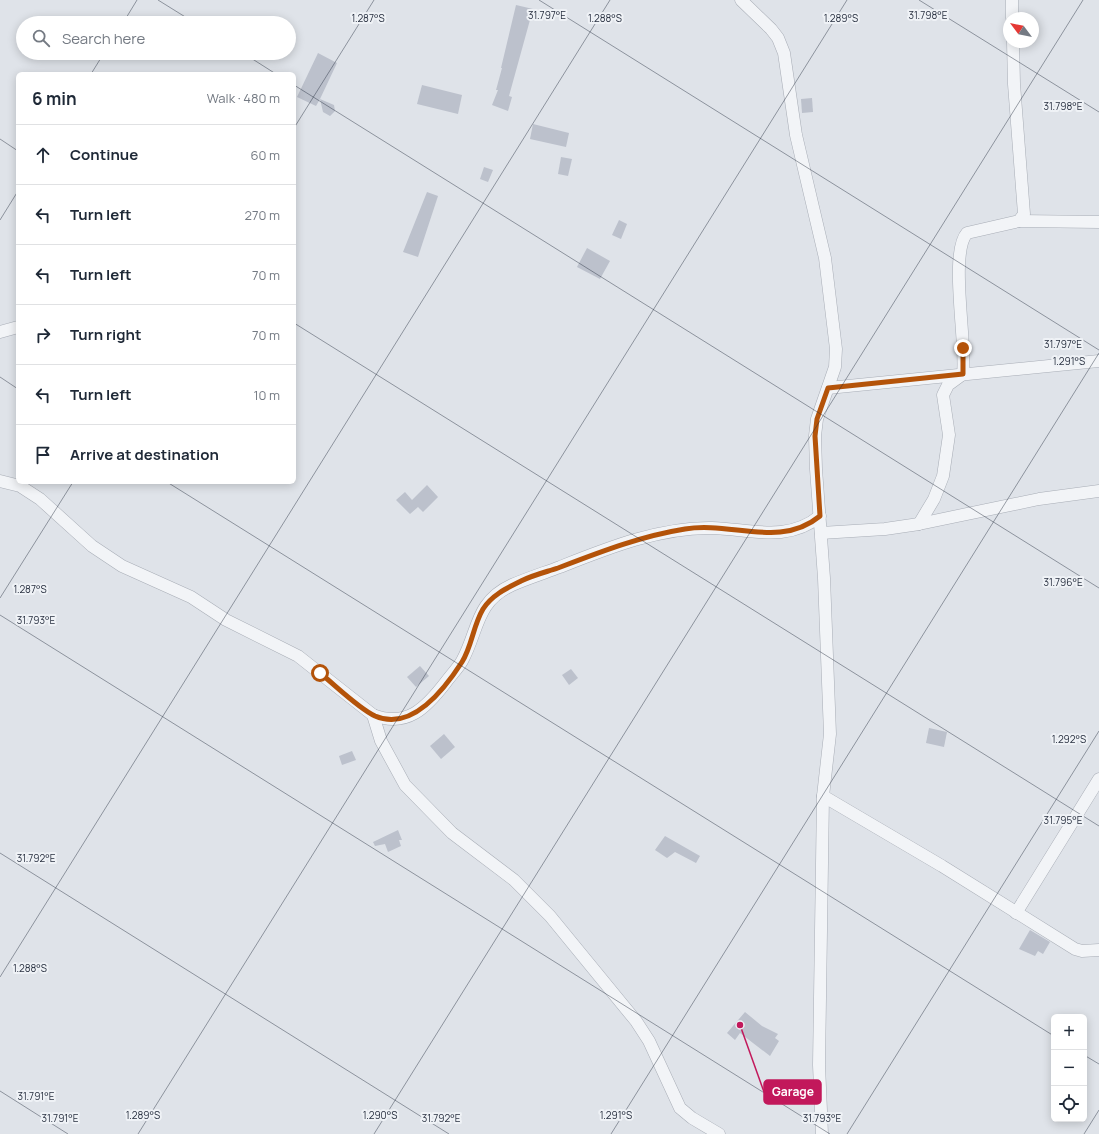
<!DOCTYPE html>
<html lang="en">
<head>
<meta charset="utf-8">
<style>
	:root { --surface:#fff; --page:#f6f6f7; --text:#1f2937; --muted:#747a83; --line:#e0e1e3 }
	body { margin:0; font-family:Manrope,sans-serif; background:var(--page); color:var(--text) }
	.controls { position:absolute; right:12px; bottom:12px; display:grid; overflow:hidden; border-radius:6px; box-shadow:0 2px 10px #0003 }
	.controls button { width:36px; height:36px; display:grid; place-items:center; padding:0; border:0; border-bottom:1px solid var(--line); background:var(--surface); color:var(--text); font:20px sans-serif }
	.compass { position:absolute; left:1003px; top:12px; width:36px; height:36px; border-radius:50%; background:var(--surface); box-shadow:0 2px 10px #0003; rotate:302deg }
	.stop { position:absolute; width:12px; height:12px; margin:-9px; border:3px solid #b45309; border-radius:50%; background:#fff }
	.stop.end { background:#b45309; border-color:#fff; box-shadow:0 1px 4px #0008 }
	.list { margin:0; padding:0; list-style:none }
	h2 { display:flex; justify-content:space-between; align-items:center; height:52px; margin:0; padding:0 16px; font-size:17px }
	h2 small { font-size:13px; font-weight:400; color:var(--muted) }
	.list li { display:grid; grid-template-columns:26px 1fr auto; gap:12px; align-items:center; box-sizing:border-box; height:60px; padding:0 16px; border-top:1px solid var(--line) }
	.list b { display:block; font-size:15px; white-space:nowrap }
	.list em { font-size:13px; font-style:normal; color:var(--muted) }
	.icon { flex:none; width:22px; height:22px; fill:none; stroke:currentColor; stroke-width:2; stroke-linecap:round; stroke-linejoin:round }
	.map { position:relative; flex:none; width:1099px; height:1134px; overflow:hidden }
	.search { position:absolute; background:var(--surface); box-shadow:0 2px 10px #0003; left:16px; top:16px; width:280px; height:44px; display:flex; align-items:center; gap:10px; box-sizing:border-box; padding:0 14px; border-radius:22px; color:var(--muted); font-size:15px }
	.panel { position:absolute; background:var(--surface); box-shadow:0 2px 10px #0003; left:16px; top:72px; width:280px; height:412px; border-radius:6px }
	.map>svg:first-child { display:block }
</style>
</head>
<body>
<div class="map">
<svg width="1099" height="1134" viewBox="0 0 1099 1134">
	<rect width="100%" height="100%" fill="#dfe3e9"/>
	<!-- building -->
	<g fill="#bcc1cc">
		<path d="M 516,5 L 533,9 L 509,96 L 512,97 L 508,111 L 492,105 L 498,90 L 496,90 L 502,68 L 501,68 Z"/>
		<path d="M 318,53 L 337,63 L 320,99 L 334,105 L 335,111 L 330,116 L 323,112 L 320,99 L 316,106 L 297,97 Z"/>
		<path d="M 422,85 L 462,95 L 458,114 L 417,104 Z"/>
		<path d="M 812,98 L 813,112 L 802,113 L 801,99 Z"/>
		<path d="M 533,124 L 569,133 L 566,147 L 530,139 Z"/>
		<path d="M 561,157 L 572,159 L 568,176 L 558,174 Z"/>
		<path d="M 484,167 L 493,170 L 488,182 L 480,179 Z"/>
		<path d="M 427,192 L 438,196 L 418,257 L 403,252 Z"/>
		<path d="M 619,220 L 627,224 L 621,239 L 612,235 Z"/>
		<path d="M 587,248 L 610,261 L 600,279 L 577,267 Z"/>
		<path d="M 427,485 L 438,497 L 423,512 L 418,507 L 410,514 L 396,500 L 405,492 L 412,500 Z"/>
		<path d="M 420,666 L 429,676 L 416,687 L 407,677 Z"/>
		<path d="M 571,669 L 578,678 L 569,685 L 562,675 Z"/>
		<path d="M 929,728 L 947,732 L 944,747 L 926,743 Z"/>
		<path d="M 444,734 L 455,747 L 441,759 L 430,746 Z"/>
		<path d="M 352,751 L 356,760 L 342,765 L 339,756 Z"/>
		<path d="M 398,830 L 402,840 L 399,840 L 401,846 L 388,852 L 385,844 L 375,846 L 373,842 Z"/>
		<path d="M 665,836 L 700,856 L 696,863 L 675,852 L 667,858 L 655,850 Z"/>
		<path d="M 1030,930 L 1050,942 L 1043,954 L 1038,951 L 1035,956 L 1019,949 Z"/>
		<path d="M 745,1012 L 762,1026 L 778,1034 L 775,1038 L 779,1041 L 770,1056 L 740,1033 L 735,1040 L 727,1033 Z"/>
	</g>
	<g fill="none" stroke-linecap="round" stroke-linejoin="round">
		<!-- minor casing -->
		<g stroke="#a8adb6" stroke-width="13">
			<g id="minor">
				<path d="M 741,0 L 771,29 L 778,38 L 784,53 L 796,135 L 825,258 L 836,349 L 835,367 L 817,419 L 815,436 L 816,469 L 824,578 L 830,734 L 823,796 L 819,1065 L 822,1134"/>
				<path d="M 1012,18 L 1012,0"/>
				<path d="M 1019,221 L 1099,222"/>
				<path d="M 0,332 L 18,327"/>
				<path d="M 828,388 L 1099,361"/>
				<path d="M 0,481 L 20,486 L 40,499 L 92,546 L 122,566 L 191,597 L 226,620 L 298,656 L 373,715 C 407,728 426,708 446,682 C 451,675 458,668 462,661 C 479,630 475,602 512,585 C 528,578 544,573 560,567 C 608,548 660,527 712,528 C 750,529 787,543 820,516"/>
				<path d="M 919,524 L 934,499 L 943,476 L 949,435 L 943,395 L 948,385 L 963,374 C 967,344 949,253 967,233 L 1019,221 L 1024,214 L 1014,84 L 1013,42"/>
				<path d="M 821,533 L 885,529 L 919,524 L 1039,499 L 1099,491"/>
				<path d="M 373,715 L 381,741 L 405,785 L 452,833 L 514,880 L 550,916 L 636,1021 L 649,1041 L 680,1108 L 692,1118 L 719,1134"/>
				<path d="M 823,796 L 942,866 L 1075,949 L 1082,951 L 1099,950"/>
				<path d="M 1016,913 L 1099,779"/>
			</g>
		</g>
		<!-- minor -->
		<use href="#minor" stroke="#f2f4f7" stroke-width="12"/>
	</g>
	<g fill="none" stroke-linecap="round" stroke-linejoin="round">
		<!-- route -->
		<path stroke="#b45309" stroke-width="5" d="M 320,673 C 335,685 358,708 375,716 C 412,732 444,690 462,662 C 472,646 473,626 483,609 C 492,595 507,588 521,581 C 533,575 546,572 558,568 C 600,552 641,536 685,529 C 731,521 780,549 820,516 L 815,436 L 817,419 L 828,388 L 963,374 L 963,348"/>
	</g>
	<!-- ticks -->
	<path fill="none" stroke="#283040" stroke-width="1" stroke-opacity="0.45" d="M 158,0 L 195,23M 539,0 L 1099,350M 919,0 L 1099,112M 123,23 L 137,0M 243,53 L 276,74M 91,74 L 104,53M 294,85 L 1099,588M 294,128 L 374,0M 0,139 L 18,151M 0,220 L 18,191M 294,323 L 1099,826M 0,377 L 18,389M 167,482 L 1054,1036M 0,598 L 73,482M 0,615 L 830,1134M 0,853 L 449,1134M 0,977 L 610,0M 1084,1055 L 1099,1064M 0,1091 L 68,1134M 138,1134 L 847,0M 374,1134 L 1083,0M 611,1134 L 1099,353M 847,1134 L 1099,731M 1084,1134 L 1099,1110"/>
	<g font-size="10" text-anchor="middle" fill="#283040" stroke="#eff2f6" stroke-width="4" stroke-linejoin="round" paint-order="stroke">
		<text x="928" y="19">31.798°E</text>
		<text x="547" y="19">31.797°E</text>
		<text x="368" y="22">1.287°S</text>
		<text x="605" y="22">1.288°S</text>
		<text x="841" y="22">1.289°S</text>
		<text x="1063" y="110">31.798°E</text>
		<text x="1063" y="348">31.797°E</text>
		<text x="1069" y="365">1.291°S</text>
		<text x="1063" y="586">31.796°E</text>
		<text x="30" y="593">1.287°S</text>
		<text x="36" y="624">31.793°E</text>
		<text x="1069" y="743">1.292°S</text>
		<text x="1063" y="824">31.795°E</text>
		<text x="36" y="862">31.792°E</text>
		<text x="30" y="972">1.288°S</text>
		<text x="36" y="1100">31.791°E</text>
		<text x="143" y="1119">1.289°S</text>
		<text x="380" y="1119">1.290°S</text>
		<text x="616" y="1119">1.291°S</text>
		<text x="60" y="1122">31.791°E</text>
		<text x="441" y="1122">31.792°E</text>
		<text x="822" y="1122">31.793°E</text>
	</g>
	<!-- callouts -->
	<path fill="none" stroke="#c2185b" stroke-width="1.5" d="M740 1025L764 1092"/>
	<circle fill="#c2185b" stroke="#eff2f6" stroke-width="1.5" cx="740" cy="1025" r="4"/>
	<rect fill="#c2185b" stroke="#c2185b" stroke-width="1.5" x="764" y="1080" width="57" height="24" rx="4"/>
	<g font-size="12" text-anchor="middle" font-weight="bold" fill="#fff">
		<text x="793" y="1096">Garage</text>
	</g>
</svg>
<div class="controls">
<button>+</button>
<button>−</button>
<button><svg class="icon" aria-label="locate" viewBox="0 0 24 24"><circle cx="12" cy="12" r="6"/><path d="M12 2v4M12 18v4M2 12h4M18 12h4"/></svg></button>
</div>
<svg class="compass" viewBox="-18 -18 36 36"><path d="M0-13l5 13h-10z" fill="#e53935"/><path d="M0 13l5-13h-10z" fill="#747a83"/></svg>
<div class="stop" style="left:320px;top:673px"></div>
<div class="stop end" style="left:963px;top:348px"></div>
<div class="search"><svg class="icon" aria-label="search" viewBox="0 0 24 24"><circle cx="10" cy="10" r="6"/><path d="M15 15l6 6"/></svg>Search here</div>
<section class="panel">
<h2>6 min<small>Walk · 480 m</small></h2>
<ul class="list">
<li><svg class="icon" aria-label="ahead" viewBox="0 0 24 24"><path d="M12 20V5M6 11l6-6 6 6"/></svg><div><b>Continue</b></div><em>60 m</em></li>
<li><svg class="icon" aria-label="left" viewBox="0 0 24 24"><path d="M17 20v-9H6M10 6l-5 5 5 5"/></svg><div><b>Turn left</b></div><em>270 m</em></li>
<li><svg class="icon" aria-label="left" viewBox="0 0 24 24"><path d="M17 20v-9H6M10 6l-5 5 5 5"/></svg><div><b>Turn left</b></div><em>70 m</em></li>
<li><svg class="icon" aria-label="right" viewBox="0 0 24 24"><path d="M7 20v-9h11M14 6l5 5-5 5"/></svg><div><b>Turn right</b></div><em>70 m</em></li>
<li><svg class="icon" aria-label="left" viewBox="0 0 24 24"><path d="M17 20v-9H6M10 6l-5 5 5 5"/></svg><div><b>Turn left</b></div><em>10 m</em></li>
<li><svg class="icon" aria-label="arrive" viewBox="0 0 24 24"><path d="M6 21V4h12l-3 4 3 4H6"/></svg><div><b>Arrive at destination</b></div></li>
</ul>
</section>
</div>
</body>
</html>
